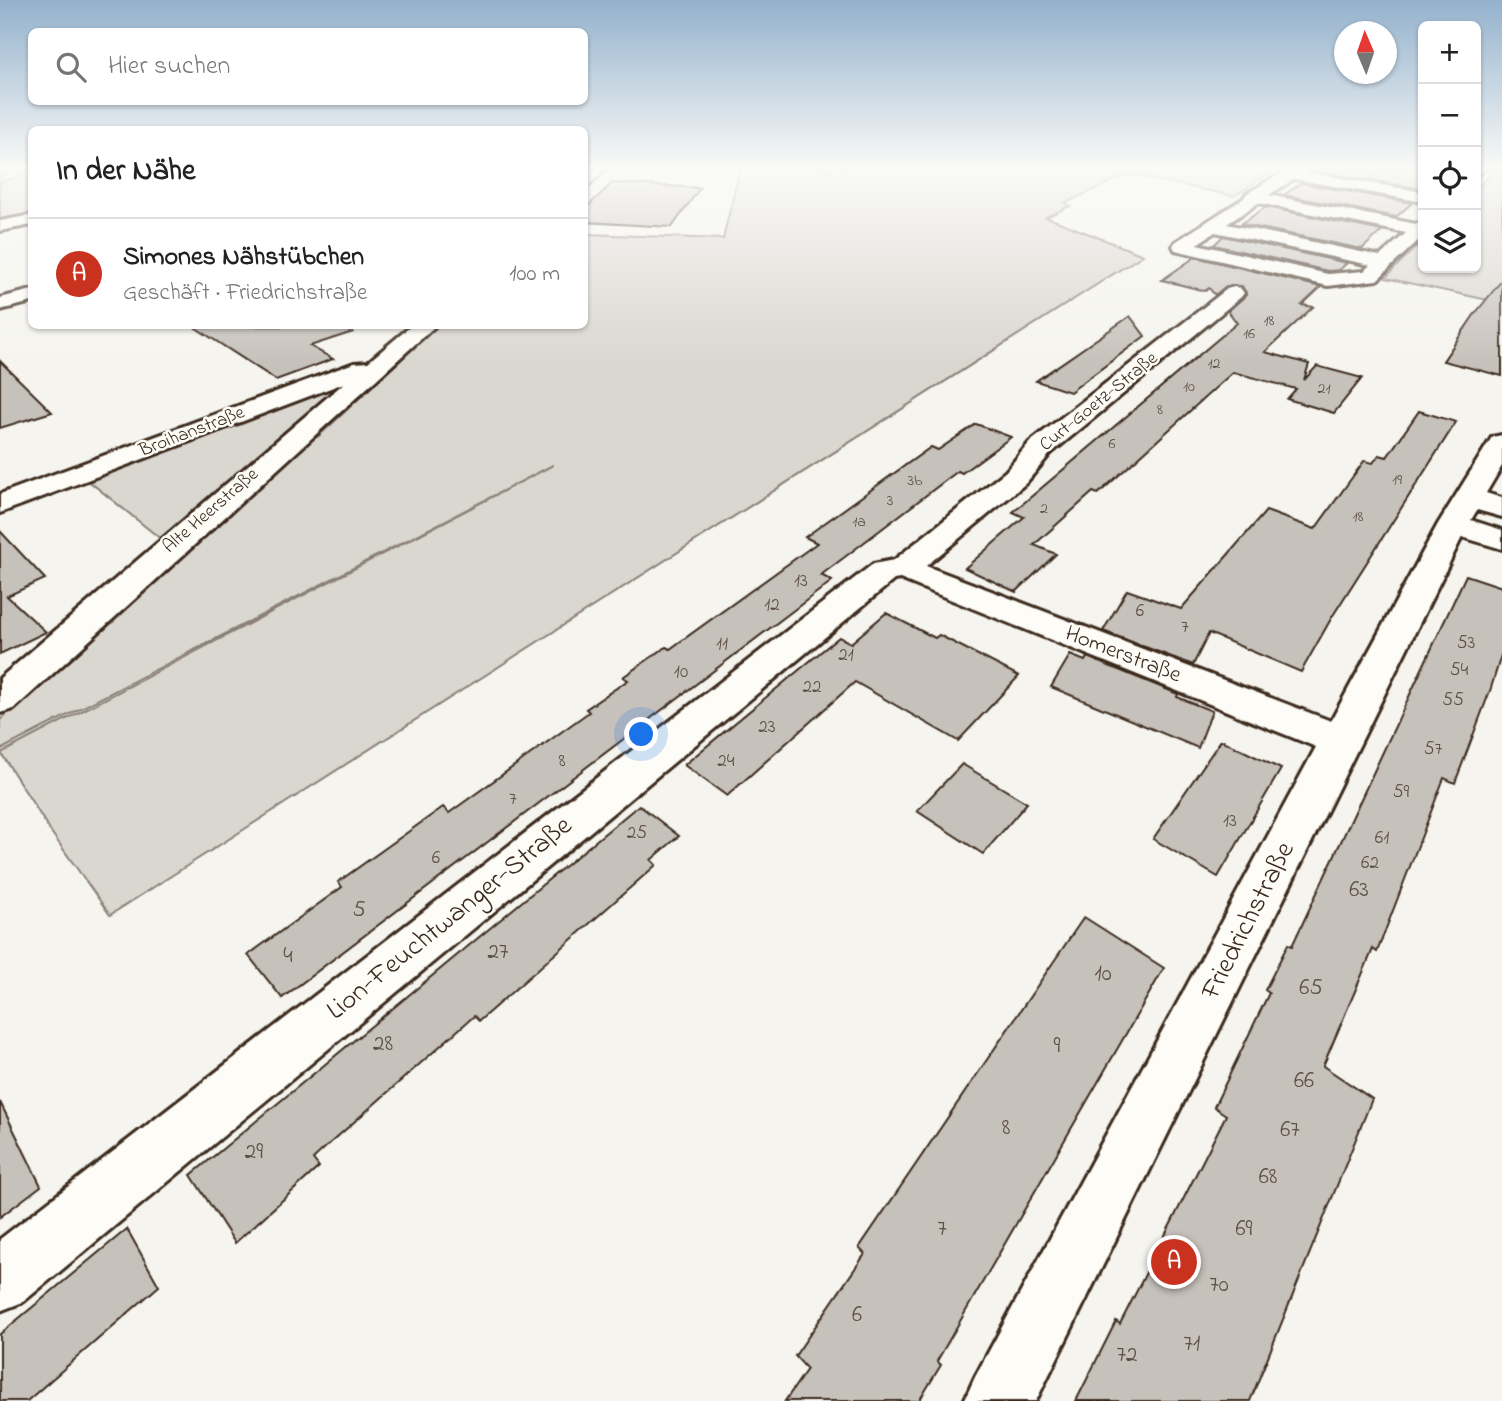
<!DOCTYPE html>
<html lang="de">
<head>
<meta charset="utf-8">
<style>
	:root { --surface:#fff; --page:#f2f2f2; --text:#222; --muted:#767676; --line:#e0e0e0; --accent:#c8321e }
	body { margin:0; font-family:"Indie Flower",sans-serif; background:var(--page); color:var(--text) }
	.controls { position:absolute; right:21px; top:21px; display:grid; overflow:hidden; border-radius:10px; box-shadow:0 2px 5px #0004 }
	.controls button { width:63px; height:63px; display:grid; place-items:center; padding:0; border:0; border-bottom:2px solid var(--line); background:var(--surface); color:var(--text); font:35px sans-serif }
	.compass { position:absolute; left:1334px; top:21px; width:63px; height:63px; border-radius:50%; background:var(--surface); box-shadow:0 2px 5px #0004; rotate:358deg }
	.you { position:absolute; left:642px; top:735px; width:24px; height:24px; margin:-18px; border:5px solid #fff; border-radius:50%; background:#1a73e8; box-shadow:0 0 0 10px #1a73e833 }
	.badge { display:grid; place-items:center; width:46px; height:46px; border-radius:50%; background:var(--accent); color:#fff; font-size:23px; font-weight:700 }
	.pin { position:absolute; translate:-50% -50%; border:4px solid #fff; box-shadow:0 2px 7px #0006 }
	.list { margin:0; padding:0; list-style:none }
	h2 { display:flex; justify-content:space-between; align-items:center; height:91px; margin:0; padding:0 28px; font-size:30px }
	h2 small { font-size:23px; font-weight:400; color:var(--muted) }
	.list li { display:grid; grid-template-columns:46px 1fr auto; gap:21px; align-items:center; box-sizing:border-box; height:112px; padding:0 28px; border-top:2px solid var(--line) }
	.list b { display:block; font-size:26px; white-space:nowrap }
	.list p { margin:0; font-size:23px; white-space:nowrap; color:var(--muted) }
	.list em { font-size:23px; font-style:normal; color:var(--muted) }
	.icon { flex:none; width:38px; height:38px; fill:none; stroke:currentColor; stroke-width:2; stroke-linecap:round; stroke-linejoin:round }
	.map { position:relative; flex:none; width:1502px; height:1401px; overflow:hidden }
	.search { position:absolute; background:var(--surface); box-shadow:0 2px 5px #0004; left:28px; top:28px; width:560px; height:77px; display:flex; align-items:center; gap:18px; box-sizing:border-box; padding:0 24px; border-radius:10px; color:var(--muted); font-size:26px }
	.panel { position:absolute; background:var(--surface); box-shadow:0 2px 5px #0004; left:28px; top:126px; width:560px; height:203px; border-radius:10px }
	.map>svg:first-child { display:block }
</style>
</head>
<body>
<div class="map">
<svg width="1502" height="1401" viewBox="0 0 1502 1401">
	<rect width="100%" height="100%" fill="#f5f4ee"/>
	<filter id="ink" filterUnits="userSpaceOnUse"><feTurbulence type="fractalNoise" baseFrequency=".0143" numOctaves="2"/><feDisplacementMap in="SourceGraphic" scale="14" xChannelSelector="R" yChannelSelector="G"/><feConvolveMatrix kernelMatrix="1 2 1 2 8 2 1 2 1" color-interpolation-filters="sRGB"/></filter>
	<g filter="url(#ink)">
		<!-- green -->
		<g fill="#dad6d0" stroke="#8a8077" stroke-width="2">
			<path d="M 0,168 L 31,168 L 31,217 L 0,223 Z"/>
			<path d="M 740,168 L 1277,168 L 1234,196 L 1128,174 L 1065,203 L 1070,206 L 1046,217 L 1143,255 L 110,915 L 51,832 L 1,753 L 553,465 L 0,750 L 0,720 L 296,447 L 319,436 L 437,326 L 584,326 L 585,234 L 723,239 Z"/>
			<path d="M 1497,168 L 1502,168 L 1502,303 L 1385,278 L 1423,240 L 1423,268 L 1476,268 L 1476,189 Z"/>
			<path d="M 339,385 L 162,540 L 85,478 Z"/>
		</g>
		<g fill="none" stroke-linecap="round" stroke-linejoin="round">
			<!-- stream -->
			<path fill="#84786e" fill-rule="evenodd" d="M 31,170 L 32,173 L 0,184 L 0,182 Z"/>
		</g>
		<!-- building -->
		<g fill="#c7c1bb" stroke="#3b2a1e" stroke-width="2">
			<path d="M 1323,168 L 1423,168 L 1423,189 L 1318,172 Z"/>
			<path d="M 612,183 L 700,188 L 672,227 L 584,222 L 584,210 Z"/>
			<path d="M 1301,183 L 1412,203 L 1396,217 L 1284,195 Z"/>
			<path d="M 1266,207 L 1382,231 L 1362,249 L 1241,224 Z"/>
			<path d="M 1223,236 L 1347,263 L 1339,270 L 1328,271 L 1214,245 Z"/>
			<path d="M 1195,257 L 1321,287 L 1302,305 L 1313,307 L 1265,352 L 1309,364 L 1304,380 L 1317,366 L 1362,378 L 1334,413 L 1287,399 L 1296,389 L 1233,372 L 1098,494 L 1093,492 L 1034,545 L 1056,554 L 1016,592 L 965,568 L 1024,517 L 1013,512 L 1237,323 L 1228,311 L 1246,295 L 1242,286 L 1226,286 L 1215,295 L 1209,288 L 1205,291 L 1162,280 Z"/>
			<path d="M 1502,280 L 1502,376 L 1443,361 L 1474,315 Z"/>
			<path d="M 1130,316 L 1145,336 L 1070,392 L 1036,381 Z"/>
			<path d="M 193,326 L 352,326 L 353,332 L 310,346 L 333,359 L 276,380 Z"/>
			<path d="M 0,361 L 52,412 L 0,428 Z"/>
			<path d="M 1419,411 L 1456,422 L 1332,617 L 1301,672 L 1209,633 L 1193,665 L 1103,631 L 1127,590 L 1181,609 L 1266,511 L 1315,529 L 1364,461 L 1373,463 L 1379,455 L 1387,457 Z"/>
			<path d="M 976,424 L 1011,437 L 962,473 L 958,471 L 821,575 L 832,581 L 282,998 L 248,955 L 342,887 L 338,882 L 443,807 L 449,813 L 589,712 L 586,709 L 628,680 L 623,677 L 666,647 L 670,649 L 817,543 L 805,537 L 931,447 L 938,450 Z"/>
			<path d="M 0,531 L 45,579 L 7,596 L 46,632 L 0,654 Z"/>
			<path d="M 1466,575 L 1502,587 L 1502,652 L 1491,688 L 1455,783 L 1444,778 L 1377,952 L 1373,949 L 1323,1066 L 1372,1099 L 1250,1401 L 1076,1401 L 1116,1321 L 1120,1324 L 1226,1115 L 1214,1107 L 1269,993 L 1265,990 L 1288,944 L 1292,946 Z"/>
			<path d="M 886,613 L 935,638 L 939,635 L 1019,676 L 958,741 L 855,682 L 727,796 L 684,765 L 839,637 L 851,643 Z"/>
			<path d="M 1070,655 L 1085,661 L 1087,657 L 1178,694 L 1177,697 L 1212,711 L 1198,748 L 1051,687 Z"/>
			<path d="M 1221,740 L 1281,769 L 1218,877 L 1153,839 Z"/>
			<path d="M 962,764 L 1027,803 L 983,854 L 917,811 Z"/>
			<path d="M 639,805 L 679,836 L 651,860 L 656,865 L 479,1021 L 474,1016 L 328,1145 L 313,1159 L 319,1167 L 235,1243 L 191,1175 Z"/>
			<path d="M 1084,917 L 1164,968 L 937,1361 L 941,1365 L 919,1401 L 785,1401 L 807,1369 L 795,1356 L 865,1254 L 859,1248 Z"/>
			<path d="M 0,1102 L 41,1186 L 0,1217 Z"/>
			<path d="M 127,1229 L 159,1286 L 27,1401 L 0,1401 L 0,1334 Z"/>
		</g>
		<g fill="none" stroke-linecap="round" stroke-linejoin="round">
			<!-- minor casing -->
			<g stroke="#3b2a1e" stroke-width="6">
				<g id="minor">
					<path d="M 590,168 L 606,168 L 590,184 L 584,186 L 584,173 Z"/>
					<path d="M 1290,168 L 1307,168 L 1305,172 L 1423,192 L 1423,202 L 1294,179 L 1269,195 L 1416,224 L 1423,222 L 1423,236 L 1377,280 L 1328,286 L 1175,250 L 1173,246 L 1175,242 L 1244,198 L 1246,194 ZM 1258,203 L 1406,233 L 1380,256 L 1227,224 ZM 1215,232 L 1370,265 L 1364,271 L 1328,274 L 1197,244 Z"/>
					<path d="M 1476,168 L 1486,168 L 1476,176 Z"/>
					<path d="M 32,215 L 32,225 L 0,231 L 0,221 Z"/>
					<path d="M 1234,287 L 1241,289 L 1244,293 L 1241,297 L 1050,454 L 1026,483 L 926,566 L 1331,721 L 1438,524 L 1492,437 L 1502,435 L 1502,466 L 1486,493 L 1502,498 L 1502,517 L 1477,510 L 1471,520 L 1502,530 L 1502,549 L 1462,537 L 1036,1401 L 964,1401 L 975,1377 L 1316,747 L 900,579 L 894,580 L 23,1302 L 0,1311 L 0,1239 L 873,564 L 894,560 L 1006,471 L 1030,442 L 1227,289 Z"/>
					<path d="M 32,290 L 32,302 L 0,310 L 0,298 Z"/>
					<path d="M 411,326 L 435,326 L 14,709 L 0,713 L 0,678 L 344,383 L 0,513 L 0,494 L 354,363 L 368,362 Z"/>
				</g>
			</g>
			<!-- minor -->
			<use href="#minor" fill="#fdfcf7" fill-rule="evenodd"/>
		</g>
	</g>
	<!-- sky -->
	<linearGradient id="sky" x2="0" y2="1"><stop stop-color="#93b1cd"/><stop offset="0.46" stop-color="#fafaf7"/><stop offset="1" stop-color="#fafaf7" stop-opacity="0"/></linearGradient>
	<rect width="1502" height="364" fill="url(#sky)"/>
	<g text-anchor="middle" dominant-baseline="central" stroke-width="5" stroke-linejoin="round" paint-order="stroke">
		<!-- far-number labels -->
		<g font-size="16" fill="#5e5045">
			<text x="1269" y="321">18</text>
			<text x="1249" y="334">16</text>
			<text x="1214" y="364">12</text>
			<text x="1189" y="387">10</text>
			<text x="1324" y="389">21</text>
			<text x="1160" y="410">8</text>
			<text x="1112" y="444">6</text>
			<text x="1397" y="480">19</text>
			<text x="915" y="481">3b</text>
			<text x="890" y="501">3</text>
			<text x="1044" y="509">2</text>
			<text x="1358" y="517">18</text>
			<text x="859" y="522">1a</text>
		</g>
		<!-- far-street labels -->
		<g font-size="19" fill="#3b2a1e" stroke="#fdfcf7">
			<text transform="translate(1099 402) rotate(-39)">Curt-Goetz-Straße</text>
			<text transform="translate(192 432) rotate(-21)">Broihanstraße</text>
			<text transform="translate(211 511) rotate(-41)">Alte Heerstraße</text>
		</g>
		<!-- number labels -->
		<g font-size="19" fill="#5e5045">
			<text x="801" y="581">13</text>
			<text x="772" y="605">12</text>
			<text x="1140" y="611">6</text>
			<text x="1185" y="627">7</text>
			<text x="1466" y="643">53</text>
			<text x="722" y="644">11</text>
			<text x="846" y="655">21</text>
			<text x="1459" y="670">54</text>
			<text x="681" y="672">10</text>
			<text x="812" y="687">22</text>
			<text x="1453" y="700">55</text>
			<text x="767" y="727">23</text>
			<text x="1433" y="749">57</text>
			<text x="562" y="761">8</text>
			<text x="726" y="761">24</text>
			<text x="1401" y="792">59</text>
			<text x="513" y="799">7</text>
			<text x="1230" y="821">13</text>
			<text x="637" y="833">25</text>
			<text x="1382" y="838">61</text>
			<text x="436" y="858">6</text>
			<text x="1370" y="863">62</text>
		</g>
		<!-- street labels -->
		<g font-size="23" fill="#3b2a1e" stroke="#fdfcf7">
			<text transform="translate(1123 655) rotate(21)">Homerstraße</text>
		</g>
		<!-- near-number labels -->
		<g font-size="23" fill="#5e5045">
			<text x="1359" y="890">63</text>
			<text x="359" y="910">5</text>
			<text x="498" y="952">27</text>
			<text x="288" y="956">4</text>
			<text x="1103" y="974">10</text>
			<text x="1311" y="988">65</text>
			<text x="383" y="1044">28</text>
			<text x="1057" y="1046">9</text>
			<text x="1304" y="1081">66</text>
			<text x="1006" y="1128">8</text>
			<text x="1290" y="1130">67</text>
			<text x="254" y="1152">29</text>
			<text x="1268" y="1177">68</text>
			<text x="942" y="1229">7</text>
			<text x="1244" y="1229">69</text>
			<text x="1219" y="1285">70</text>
			<text x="857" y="1315">6</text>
			<text x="1192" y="1344">71</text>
			<text x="1127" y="1355">72</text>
		</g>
		<!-- near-street labels -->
		<g font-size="28" fill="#3b2a1e" stroke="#fdfcf7">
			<text transform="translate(450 919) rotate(-39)">Lion-Feuchtwanger-Straße</text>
			<text transform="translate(1249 921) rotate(-63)">Friedrichstraße</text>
		</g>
	</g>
</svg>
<div class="controls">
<button>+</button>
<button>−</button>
<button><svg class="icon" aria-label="locate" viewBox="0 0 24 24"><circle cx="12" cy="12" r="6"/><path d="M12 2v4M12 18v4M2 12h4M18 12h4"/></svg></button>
<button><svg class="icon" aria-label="layers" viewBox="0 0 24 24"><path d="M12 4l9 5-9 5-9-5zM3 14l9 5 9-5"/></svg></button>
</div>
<svg class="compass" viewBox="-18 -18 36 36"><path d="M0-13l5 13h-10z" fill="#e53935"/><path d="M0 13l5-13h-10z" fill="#767676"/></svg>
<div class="you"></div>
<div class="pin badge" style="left:1174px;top:1262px">A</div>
<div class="search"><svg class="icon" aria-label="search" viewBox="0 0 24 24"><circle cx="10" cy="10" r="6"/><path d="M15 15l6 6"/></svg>Hier suchen</div>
<section class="panel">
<h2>In der Nähe<small></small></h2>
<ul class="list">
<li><span class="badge">A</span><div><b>Simones Nähstübchen</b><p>Geschäft · Friedrichstraße</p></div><em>100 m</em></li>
</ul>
</section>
</div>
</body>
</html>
